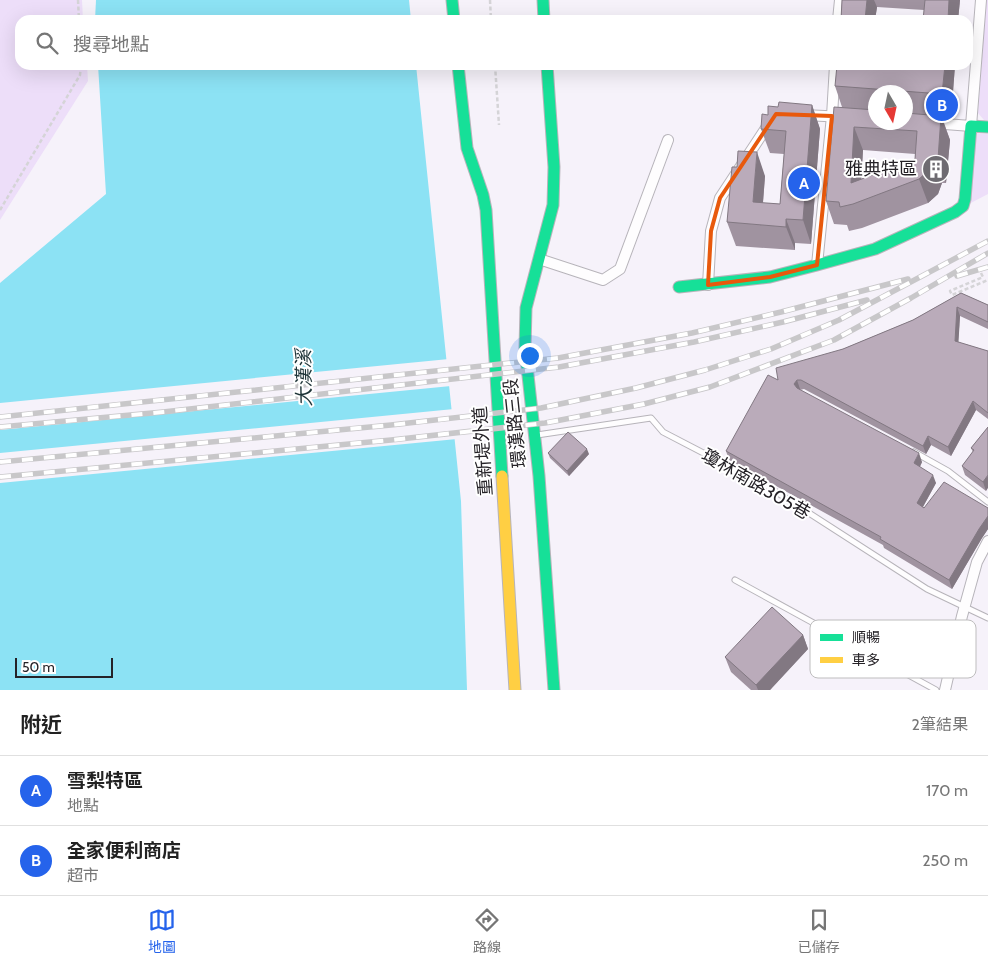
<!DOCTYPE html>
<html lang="zh-TW">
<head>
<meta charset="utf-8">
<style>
	:root { --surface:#fff; --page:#f6f6f6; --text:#222; --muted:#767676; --line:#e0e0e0; --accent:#2563eb }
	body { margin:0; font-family:Cabin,"Noto Sans TC",sans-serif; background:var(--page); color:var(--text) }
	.compass { position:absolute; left:868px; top:85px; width:45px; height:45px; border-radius:50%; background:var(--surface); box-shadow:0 5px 20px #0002; rotate:171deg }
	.scale { position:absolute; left:15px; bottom:12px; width:98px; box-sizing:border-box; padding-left:5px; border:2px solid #252227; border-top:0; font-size:14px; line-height:18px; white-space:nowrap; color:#252227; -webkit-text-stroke:4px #fff; paint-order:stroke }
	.you { position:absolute; left:529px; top:355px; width:18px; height:18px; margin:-12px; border:4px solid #fff; border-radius:50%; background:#1a73e8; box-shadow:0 0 0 8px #1a73e833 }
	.badge { display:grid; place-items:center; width:32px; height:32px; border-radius:50%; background:var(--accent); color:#fff; font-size:16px; font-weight:700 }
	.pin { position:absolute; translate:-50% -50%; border:2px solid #fff; box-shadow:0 1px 5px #0006 }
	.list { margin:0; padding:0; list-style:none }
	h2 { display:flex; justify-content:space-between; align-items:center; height:65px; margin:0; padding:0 20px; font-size:21px }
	h2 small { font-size:16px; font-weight:400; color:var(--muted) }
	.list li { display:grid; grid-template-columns:32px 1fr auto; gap:15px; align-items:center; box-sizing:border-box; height:70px; padding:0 20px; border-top:1px solid var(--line) }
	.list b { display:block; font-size:19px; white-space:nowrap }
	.list p { margin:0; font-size:16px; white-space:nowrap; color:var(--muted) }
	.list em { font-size:16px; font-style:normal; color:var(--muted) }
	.icon { flex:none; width:28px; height:28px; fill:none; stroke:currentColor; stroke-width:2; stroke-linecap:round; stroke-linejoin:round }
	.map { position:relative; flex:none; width:988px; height:690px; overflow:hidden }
	.search { position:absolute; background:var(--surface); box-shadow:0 5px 20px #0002; left:15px; right:15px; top:15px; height:55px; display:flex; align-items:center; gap:12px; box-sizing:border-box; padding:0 18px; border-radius:15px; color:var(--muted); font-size:19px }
	.sheet { height:205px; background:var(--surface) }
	nav { display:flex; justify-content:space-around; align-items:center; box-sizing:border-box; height:70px; border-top:1px solid var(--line); background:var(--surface); font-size:14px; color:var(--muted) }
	nav a { display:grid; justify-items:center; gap:2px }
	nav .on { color:var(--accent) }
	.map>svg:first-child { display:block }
</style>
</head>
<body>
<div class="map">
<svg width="988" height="690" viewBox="0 0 988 690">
	<rect width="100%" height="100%" fill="#f6f2fa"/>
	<!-- green -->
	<g fill="#eddef9">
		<path d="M 0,0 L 82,0 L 83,20 L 20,20 L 20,65 L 87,65 L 88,81 L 0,220 Z"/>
		<path d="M 986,0 L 988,0 L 988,120 L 984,120 L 978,113 Z"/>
		<path d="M 977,133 L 988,134 L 988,194 L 967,205 Z"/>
	</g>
	<!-- water -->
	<g fill="#8ce2f4">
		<path d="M 96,0 L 409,0 L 411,20 L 95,20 Z"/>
		<path d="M 98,65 L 416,65 L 461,501 L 467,690 L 0,690 L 0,283 L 106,194 Z"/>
	</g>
	<!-- pier -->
	<g fill="#f6f2fa">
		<path d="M 449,359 L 451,386 L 0,430 L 0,403 Z"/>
		<path d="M 454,409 L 457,439 L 0,483 L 0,453 Z"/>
	</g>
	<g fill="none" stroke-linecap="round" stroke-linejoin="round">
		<!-- lane casing -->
		<g stroke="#b7b4ba" stroke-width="7">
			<g id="lane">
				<path d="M 537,435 L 651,418 L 663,432 L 767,486 L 927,589 L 988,618"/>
				<path d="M 914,452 L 948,471 L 988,502"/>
				<path d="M 735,580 L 936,690"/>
			</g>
		</g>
		<!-- street casing -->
		<g stroke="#b7b4ba" stroke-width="12">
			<g id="street">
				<path d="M 838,20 L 840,0"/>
				<path d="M 803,115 L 846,117"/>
				<path d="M 906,121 L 971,126 L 981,0"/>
				<path d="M 539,259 L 603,280 L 620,269 L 668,140"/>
				<path d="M 817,265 L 832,116 L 835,65"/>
				<path d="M 708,285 L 711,231 L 720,198 L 770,122"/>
				<path d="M 945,690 L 962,616 L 977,562 L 988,541"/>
			</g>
		</g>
		<!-- fast casing -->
		<g stroke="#b7b4ba" stroke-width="13">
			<g id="fast">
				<path d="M 452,0 L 454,20"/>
				<path d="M 543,0 L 544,20"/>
				<path d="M 458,65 L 467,148 L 483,195 L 486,210 L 502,476"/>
				<path d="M 547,65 L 554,167 L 553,205 L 526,308 L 525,348 L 539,476 L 554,690"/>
				<path d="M 679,287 L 770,277 L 817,265 L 875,249 L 955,212 L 963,206 L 965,199 L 971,126 L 988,127"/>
			</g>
		</g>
		<!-- slow casing -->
		<g stroke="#b7b4ba" stroke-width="13">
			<path id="slow" d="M 502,476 L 515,690"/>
		</g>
		<!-- path -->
		<g stroke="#d5d4d7" stroke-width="2.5" stroke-dasharray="4 2.5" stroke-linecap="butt">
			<path d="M 78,0 L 79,20"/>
			<path d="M 490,0 L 491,20"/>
			<path d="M 495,65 L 499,125"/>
			<path d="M 0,210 L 80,75 L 81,65"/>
			<path d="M 981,273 L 983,277 L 950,291 L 952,295 L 988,280"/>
		</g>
		<!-- lane -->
		<use href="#lane" stroke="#fefdfe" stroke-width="5"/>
		<!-- street -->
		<use href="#street" stroke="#fefdfe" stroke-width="10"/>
		<!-- fast -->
		<use href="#fast" stroke="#16e098" stroke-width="11"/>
		<!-- slow -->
		<use href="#slow" stroke="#ffcf43" stroke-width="11"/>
		<!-- rail casing -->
		<g stroke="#c8c7c9" stroke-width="5.5">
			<g id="rail">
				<path d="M 957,276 L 988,267"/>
				<path d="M 0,417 L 558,358 L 692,333 L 781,312 L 908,279"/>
				<path d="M 0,427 L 163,412 L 559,367 L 694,342 L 783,322 L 867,300"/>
				<path d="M 0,462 L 391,425 L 541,408 L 636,388 L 705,370 L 771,349 L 839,320 L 988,241"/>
				<path d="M 0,477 L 391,440 L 545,423 L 644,404 L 710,387 L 834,340 L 911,298 L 988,253"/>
			</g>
		</g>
		<!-- rail -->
		<use href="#rail" stroke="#fff" stroke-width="4" stroke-dasharray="11" stroke-linecap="butt"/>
	</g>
	<!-- wall -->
	<g fill="#a093a0" fill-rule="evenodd">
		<path d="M 842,0 L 960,0 L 958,20 L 924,10 L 877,7 L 875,20 L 841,20 Z"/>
		<path d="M 955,65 L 951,118 L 942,117 L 950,140 L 946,183 L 942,183 L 938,194 L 928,203 L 862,228 L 849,231 L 847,225 L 834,224 L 826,201 L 842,107 L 835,86 ZM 876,92 L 906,92 L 906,122 L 876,122 ZM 863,150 L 915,154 L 915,159 L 861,179 Z"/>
		<path d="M 812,105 L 820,129 L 811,244 L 795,243 L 795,250 L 736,246 L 727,222 L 737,167 L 765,176 L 763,203 L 780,204 L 784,154 L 770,153 L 761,129 L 768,115 L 778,107 Z"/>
		<path d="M 961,293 L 988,305 L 988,329 L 960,316 L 958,342 L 988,351 L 988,419 L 976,410 L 951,456 L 931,445 L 926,454 L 804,389 L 800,390 L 922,462 L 920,467 L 936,483 L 923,507 L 988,508 L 988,529 L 982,538 L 952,589 L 884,548 L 883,545 L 729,460 L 726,451 L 778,380 L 843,349 L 913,320 Z"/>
		<path d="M 988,427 L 986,491 L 965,475 L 962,466 L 973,452 L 971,448 Z"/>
		<path d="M 548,453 L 589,454 L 569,476 L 550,458 Z"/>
		<path d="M 803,635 L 808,649 L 770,690 L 751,690 L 731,672 L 725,657 Z"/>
	</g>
	<!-- shaded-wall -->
	<g fill="#827882">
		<path d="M 867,0 L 874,0 L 877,7 L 875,20 L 865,20 Z"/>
		<path d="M 949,0 L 960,0 L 958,20 L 948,20 Z"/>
		<path d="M 945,65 L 955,65 L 951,118 L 942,94 Z"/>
		<path d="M 812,105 L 820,129 L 811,244 L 803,220 Z"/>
		<path d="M 941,116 L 950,140 L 946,183 L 938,159 Z"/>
		<path d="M 854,127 L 863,150 L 860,202 L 851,183 Z"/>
		<path d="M 757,152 L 765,176 L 761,226 L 753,202 Z"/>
		<path d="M 934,159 L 942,183 L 938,194 L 928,203 L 919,179 Z"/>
		<path d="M 786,219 L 795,243 L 795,250 L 786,227 Z"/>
		<path d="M 957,307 L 960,316 L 958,350 L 955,341 Z"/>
		<path d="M 797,380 L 800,389 L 798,393 L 794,384 Z"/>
		<path d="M 973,401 L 976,410 L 951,456 L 948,447 Z"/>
		<path d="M 928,436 L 931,445 L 926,454 L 923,446 Z"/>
		<path d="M 587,449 L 589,454 L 569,476 L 567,471 Z"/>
		<path d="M 919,453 L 922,462 L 917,472 L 914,463 Z"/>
		<path d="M 933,475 L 936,483 L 920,512 L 917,503 Z"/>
		<path d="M 988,475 L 988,488 L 986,491 L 983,482 Z"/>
		<path d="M 988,516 L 988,529 L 982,538 L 952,589 L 949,580 L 979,529 Z"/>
		<path d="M 803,635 L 808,649 L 770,690 L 758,690 L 756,685 Z"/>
	</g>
	<!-- building -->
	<g fill="#baabba" stroke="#827882" fill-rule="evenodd">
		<path d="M 842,0 L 867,0 L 865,20 L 841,20 Z"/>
		<path d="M 925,0 L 949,0 L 948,20 L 923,20 Z"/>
		<path d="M 837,65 L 945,65 L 942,94 L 835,86 Z"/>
		<path d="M 779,102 L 812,105 L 803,220 L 786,219 L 786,227 L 727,222 L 732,167 L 737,167 L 738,151 L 757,152 L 753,202 L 780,204 L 786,131 L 761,129 L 762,114 L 768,115 L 768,106 L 778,107 Z"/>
		<path d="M 834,107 L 876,110 L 876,122 L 906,122 L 906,113 L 941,116 L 938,159 L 934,159 L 929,170 L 919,179 L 853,204 L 840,207 L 839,202 L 826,201 ZM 854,127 L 917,131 L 915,159 L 851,183 Z"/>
		<path d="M 961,293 L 988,305 L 988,322 L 957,307 L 955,341 L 988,351 L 988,413 L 973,401 L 948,447 L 928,436 L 923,446 L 801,380 L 797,380 L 794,384 L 797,388 L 919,453 L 914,463 L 933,475 L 917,503 L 924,508 L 944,482 L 988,508 L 988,516 L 979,529 L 949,580 L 880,539 L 881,537 L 726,451 L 768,375 L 778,380 L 776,368 L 843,349 L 913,320 Z"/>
		<path d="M 988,427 L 988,475 L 983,482 L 962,466 L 974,450 L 971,448 Z"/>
		<path d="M 568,432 L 587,449 L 567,471 L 548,453 Z"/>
		<path d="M 772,607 L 803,635 L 756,685 L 725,657 Z"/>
	</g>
	<!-- marked area -->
	<path fill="none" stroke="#e8590c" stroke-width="4" stroke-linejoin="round" d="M 776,114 L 832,116 L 817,265 L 770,277 L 708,285 L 711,231 L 720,198 Z"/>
	<!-- icons -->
	<defs>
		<g id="building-disc" transform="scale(1.4375)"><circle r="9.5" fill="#6e6b71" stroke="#fff"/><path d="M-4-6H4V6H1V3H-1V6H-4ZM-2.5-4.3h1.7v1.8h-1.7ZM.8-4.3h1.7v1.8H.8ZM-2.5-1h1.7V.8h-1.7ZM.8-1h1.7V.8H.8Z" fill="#fff"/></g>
	</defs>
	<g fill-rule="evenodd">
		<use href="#building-disc" x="936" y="169"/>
	</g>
	<g text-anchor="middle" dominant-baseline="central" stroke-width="4" stroke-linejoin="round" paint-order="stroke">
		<!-- poi labels -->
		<g font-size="18" fill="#252227" stroke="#fff" text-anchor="end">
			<text x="917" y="169">雅典特區</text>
		</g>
		<!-- street labels -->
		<g font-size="18" fill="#252227" stroke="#fff">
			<text transform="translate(515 423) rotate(-96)">環漢路三段</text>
			<text transform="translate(483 451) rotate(-94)">重新堤外道</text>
			<text transform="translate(756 484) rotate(30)">瓊林南路305巷</text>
		</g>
		<!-- water labels -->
		<g font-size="19" font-style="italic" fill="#1d3337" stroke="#fff">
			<text transform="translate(304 378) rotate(-91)">大漢溪</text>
		</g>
	</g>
	<!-- legend -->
	<rect x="810" y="620" width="166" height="58" rx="8" fill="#fff" stroke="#bebdbe" stroke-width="1"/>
	<rect x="820" y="634" width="23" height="7" fill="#16e098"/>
	<rect x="820" y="657" width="23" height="6" fill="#ffcf43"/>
	<g font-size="14" fill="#252227">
		<text x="852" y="642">順暢</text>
		<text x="852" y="665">車多</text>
	</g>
</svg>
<svg class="compass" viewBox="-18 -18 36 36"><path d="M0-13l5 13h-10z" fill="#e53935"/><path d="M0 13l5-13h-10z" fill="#767676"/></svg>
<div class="scale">50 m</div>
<div class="you"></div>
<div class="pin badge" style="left:804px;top:183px">A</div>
<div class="pin badge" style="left:942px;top:105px">B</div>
<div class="search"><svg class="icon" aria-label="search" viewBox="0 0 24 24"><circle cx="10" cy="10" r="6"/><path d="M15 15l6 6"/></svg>搜尋地點</div>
</div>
<section class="sheet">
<h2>附近<small>2筆結果</small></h2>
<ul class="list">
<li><span class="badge">A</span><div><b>雪梨特區</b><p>地點</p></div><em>170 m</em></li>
<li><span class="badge">B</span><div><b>全家便利商店</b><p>超市</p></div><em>250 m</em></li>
</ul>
</section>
<nav>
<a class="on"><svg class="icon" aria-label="map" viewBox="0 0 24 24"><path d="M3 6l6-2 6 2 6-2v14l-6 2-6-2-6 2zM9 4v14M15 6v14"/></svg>地圖</a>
<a><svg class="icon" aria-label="directions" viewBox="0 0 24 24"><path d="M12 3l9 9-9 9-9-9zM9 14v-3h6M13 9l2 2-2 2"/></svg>路線</a>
<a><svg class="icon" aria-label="saved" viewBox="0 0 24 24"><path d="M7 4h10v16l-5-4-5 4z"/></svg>已儲存</a>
</nav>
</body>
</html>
